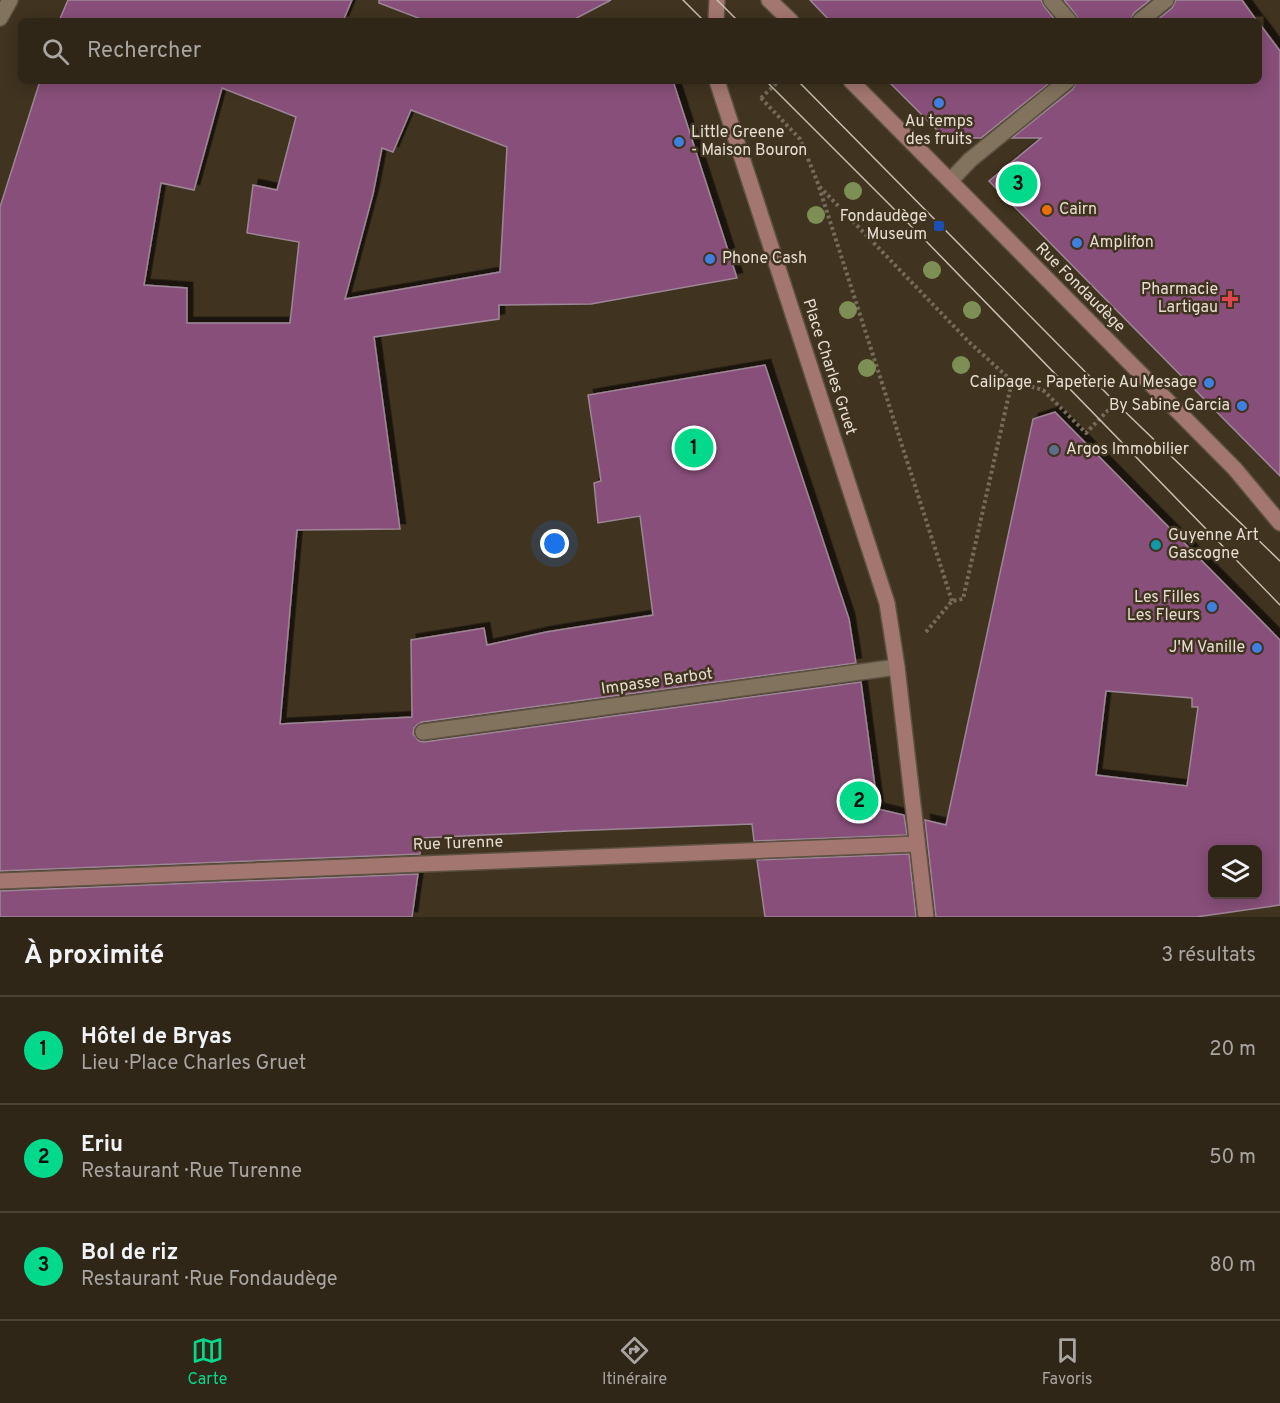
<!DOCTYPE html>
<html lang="fr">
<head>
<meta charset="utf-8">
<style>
	:root { --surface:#302618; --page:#3c3225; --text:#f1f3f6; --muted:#a8a5a2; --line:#4b4337; --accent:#03d98b }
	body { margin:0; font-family:Overpass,sans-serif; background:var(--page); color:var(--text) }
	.controls { position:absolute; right:18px; bottom:18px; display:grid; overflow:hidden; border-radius:9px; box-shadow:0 3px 15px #0003 }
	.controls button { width:54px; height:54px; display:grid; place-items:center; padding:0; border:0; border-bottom:2px solid var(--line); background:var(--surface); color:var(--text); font:30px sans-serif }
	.you { position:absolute; left:555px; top:544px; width:21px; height:21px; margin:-15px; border:4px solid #fff; border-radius:50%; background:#1a73e8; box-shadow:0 0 0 9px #1a73e833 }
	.badge { display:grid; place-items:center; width:39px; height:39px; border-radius:50%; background:var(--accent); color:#111; font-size:20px; font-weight:700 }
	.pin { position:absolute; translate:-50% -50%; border:3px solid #fff; box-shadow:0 2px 6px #0006 }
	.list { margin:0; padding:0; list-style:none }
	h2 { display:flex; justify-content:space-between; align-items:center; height:78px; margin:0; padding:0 24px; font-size:26px }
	h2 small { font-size:20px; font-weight:400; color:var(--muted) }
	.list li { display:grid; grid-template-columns:39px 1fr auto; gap:18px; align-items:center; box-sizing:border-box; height:108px; padding:0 24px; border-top:2px solid var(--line) }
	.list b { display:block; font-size:22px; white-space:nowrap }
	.list p { margin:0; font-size:20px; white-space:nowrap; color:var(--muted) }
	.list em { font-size:20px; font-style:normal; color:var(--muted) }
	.icon { flex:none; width:33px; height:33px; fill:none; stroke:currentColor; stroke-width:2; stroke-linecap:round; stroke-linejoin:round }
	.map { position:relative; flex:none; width:1280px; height:917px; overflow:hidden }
	.search { position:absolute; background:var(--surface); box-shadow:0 3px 15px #0003; left:18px; right:18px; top:18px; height:66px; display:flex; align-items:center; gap:15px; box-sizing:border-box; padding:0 21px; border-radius:9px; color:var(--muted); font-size:22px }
	.sheet { height:402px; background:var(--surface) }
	nav { display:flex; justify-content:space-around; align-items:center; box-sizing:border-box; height:84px; border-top:2px solid var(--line); background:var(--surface); font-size:16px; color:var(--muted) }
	nav a { display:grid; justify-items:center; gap:3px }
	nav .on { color:var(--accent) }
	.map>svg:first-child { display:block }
</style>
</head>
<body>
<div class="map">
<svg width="1280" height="917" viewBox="0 0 1280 917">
	<defs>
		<filter id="shadow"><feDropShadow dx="5.5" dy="-5.5" stdDeviation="0" flood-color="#0009"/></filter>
	</defs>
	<rect width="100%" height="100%" fill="#403320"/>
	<!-- building -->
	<g fill="#88507a" stroke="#9d8696" stroke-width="1.5" fill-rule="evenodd" filter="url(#shadow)">
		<path d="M 68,0 L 352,0 L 343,21 L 59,21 Z"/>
		<path d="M 379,0 L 611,0 L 571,21 L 426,21 L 379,3 Z"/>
		<path d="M 810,0 L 1041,0 L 1044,6 L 1056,21 L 830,21 Z"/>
		<path d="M 1064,0 L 1150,0 L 1134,13 L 1130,21 L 1079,21 L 1076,15 Z"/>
		<path d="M 1176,0 L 1242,0 L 1257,21 L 1156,21 L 1172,8 Z"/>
		<path d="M 1259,23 L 1280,51 L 1280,476 L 989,181 L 1041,138 L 1012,138 L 1073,89 L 1077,81 L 1259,81 Z"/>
		<path d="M 40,81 L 673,81 L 737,278 L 591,304 L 499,305 L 499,319 L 374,337 L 400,529 L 297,530 L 280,724 L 412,717 L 411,640 L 484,628 L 487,645 L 546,632 L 653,615 L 640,516 L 598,523 L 594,483 L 601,481 L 588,395 L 765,365 L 849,619 L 856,663 L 422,722 L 418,724 L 414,728 L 413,734 L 419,741 L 424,742 L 861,682 L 878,809 L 904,815 L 907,835 L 754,841 L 752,824 L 569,831 L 422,838 L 420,854 L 0,871 L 0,207 ZM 222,88 L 296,117 L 277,190 L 253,185 L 247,233 L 299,242 L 290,323 L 187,323 L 187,288 L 144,285 L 161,183 L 194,190 ZM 411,110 L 507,147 L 500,272 L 345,299 L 373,194 L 382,148 L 393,152 Z"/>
		<path d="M 888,81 L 1052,81 L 981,138 L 945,138 Z"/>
		<path d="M 1055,412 L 1280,640 L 1280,905 L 1196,917 L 936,917 L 925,820 L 946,825 L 1033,419 ZM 1106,691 L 1192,698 L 1192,707 L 1198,707 L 1187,786 L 1096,775 ZM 1212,849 L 1257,849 L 1257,894 L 1212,894 Z"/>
		<path d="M 909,854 L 916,917 L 765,917 L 757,860 Z"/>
		<path d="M 418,874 L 412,917 L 0,917 L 0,891 Z"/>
	</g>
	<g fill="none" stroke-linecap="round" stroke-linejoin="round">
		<!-- lane casing -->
		<g stroke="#5d5141" stroke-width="18">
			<g id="lane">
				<path d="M 1051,0 L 1069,21"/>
				<path d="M 423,732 L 897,667"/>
			</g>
		</g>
		<!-- street casing -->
		<g stroke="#5d5141" stroke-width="18">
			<g id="street">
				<path d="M 0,18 L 10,0"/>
				<path d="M 1140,21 L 1166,0"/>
				<path d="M 950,181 L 970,160 L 1067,81"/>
			</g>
		</g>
		<!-- secondary casing -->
		<g stroke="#5d5141" stroke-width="18">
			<g id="secondary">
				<path d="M 769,0 L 791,21"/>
				<path d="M 716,21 L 717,0"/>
				<path d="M 717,81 L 887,603 L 897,667 L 926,917"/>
				<path d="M 851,81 L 1235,469 L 1280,523"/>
				<path d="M 0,881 L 917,844"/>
			</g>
		</g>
		<!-- path -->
		<g stroke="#766a5a" stroke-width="4" stroke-dasharray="3 3" stroke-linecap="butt">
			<path d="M 761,98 L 800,139 L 819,186 L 970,343 L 1012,381 L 1043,390 L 1086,433 L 1118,400"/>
			<path d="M 761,98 L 779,81"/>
			<path d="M 819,187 L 952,601"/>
			<path d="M 926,632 L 952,601 L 963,599 L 1012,381"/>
		</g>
		<!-- lane -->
		<use href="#lane" stroke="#82735e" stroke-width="15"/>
		<!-- street -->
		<use href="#street" stroke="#82735e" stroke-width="15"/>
		<!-- secondary -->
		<use href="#secondary" stroke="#a37770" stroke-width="15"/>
		<!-- tram -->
		<g stroke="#c8bfb2" stroke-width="1.5">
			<path d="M 683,0 L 704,21"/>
			<path d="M 717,0 L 738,21"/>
			<path d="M 766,81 L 924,239 L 1280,605"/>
			<path d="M 798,81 L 1116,403 L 1280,561"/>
		</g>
	</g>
	<!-- trees -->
	<g fill="#7d8f55">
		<circle cx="853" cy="191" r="9"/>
		<circle cx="816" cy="215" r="9"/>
		<circle cx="932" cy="270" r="9"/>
		<circle cx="848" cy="310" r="9"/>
		<circle cx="972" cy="310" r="9"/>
		<circle cx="961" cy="365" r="9"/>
		<circle cx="867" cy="368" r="9"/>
	</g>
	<!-- markers -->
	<g fill="#3f7fe0" stroke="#403320" stroke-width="2">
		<circle cx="939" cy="103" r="6"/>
		<circle cx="679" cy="142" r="6"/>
		<circle cx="1077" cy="243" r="6"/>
		<circle cx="710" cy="259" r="6"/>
		<circle cx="1209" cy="383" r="6"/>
		<circle cx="1242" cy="406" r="6"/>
		<circle cx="1212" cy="607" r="6"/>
		<circle cx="1257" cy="648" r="6"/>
	</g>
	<circle fill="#e8710a" stroke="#403320" stroke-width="2" cx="1047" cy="210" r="6"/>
	<rect fill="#1a4fb4" stroke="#403320" stroke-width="2" x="933" y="220" width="12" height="12" rx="3"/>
	<path fill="#e0444e" stroke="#403320" stroke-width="2" d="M1227 290h6v6h6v6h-6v6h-6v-6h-6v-6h6z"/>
	<circle fill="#5c6f8a" stroke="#403320" stroke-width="2" cx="1054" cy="450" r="6"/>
	<circle fill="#0f9aa8" stroke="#403320" stroke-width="2" cx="1156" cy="545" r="6"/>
	<g text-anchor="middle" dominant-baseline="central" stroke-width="5" stroke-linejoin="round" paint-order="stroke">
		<!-- poi labels -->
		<g font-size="16" fill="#e7ded3" stroke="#403320" text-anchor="start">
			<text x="939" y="122" text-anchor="middle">Au temps<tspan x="939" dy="18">des fruits</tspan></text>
			<text x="691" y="133">Little Greene<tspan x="691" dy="18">- Maison Bouron</tspan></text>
			<text x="1059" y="210">Cairn</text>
			<text x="927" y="217" text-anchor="end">Fondaudège<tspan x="927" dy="18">Museum</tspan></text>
			<text x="1089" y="243">Amplifon</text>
			<text x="722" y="259">Phone Cash</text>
			<text x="1218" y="290" text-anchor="end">Pharmacie<tspan x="1218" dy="18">Lartigau</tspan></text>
			<text x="1197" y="383" text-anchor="end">Calipage - Papeterie Au Mesage</text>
			<text x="1230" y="406" text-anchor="end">By Sabine Garcia</text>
			<text x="1066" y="450">Argos Immobilier</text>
			<text x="1168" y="536">Guyenne Art<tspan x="1168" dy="18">Gascogne</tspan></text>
			<text x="1200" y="598" text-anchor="end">Les Filles<tspan x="1200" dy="18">Les Fleurs</tspan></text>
			<text x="1245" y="648" text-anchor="end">J'M Vanille</text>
		</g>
		<!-- street labels -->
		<g font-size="16" fill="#e7ded3" stroke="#403320">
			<text transform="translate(1080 288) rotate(45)">Rue Fondaudège</text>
			<text transform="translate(829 367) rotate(72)">Place Charles Gruet</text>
			<text transform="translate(657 682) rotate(-8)">Impasse Barbot</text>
			<text transform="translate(458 844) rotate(-2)">Rue Turenne</text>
		</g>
	</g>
</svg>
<div class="controls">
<button><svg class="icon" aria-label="layers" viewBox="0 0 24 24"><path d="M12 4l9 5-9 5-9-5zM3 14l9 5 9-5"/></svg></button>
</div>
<div class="you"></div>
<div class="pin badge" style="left:694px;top:448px">1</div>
<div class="pin badge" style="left:859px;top:801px">2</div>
<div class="pin badge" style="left:1018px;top:184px">3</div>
<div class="search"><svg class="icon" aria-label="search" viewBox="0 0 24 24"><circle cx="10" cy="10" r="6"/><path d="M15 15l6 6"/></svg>Rechercher</div>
</div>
<section class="sheet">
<h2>À proximité<small>3 résultats</small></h2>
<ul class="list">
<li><span class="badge">1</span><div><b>Hôtel de Bryas</b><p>Lieu · Place Charles Gruet</p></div><em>20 m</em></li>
<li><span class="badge">2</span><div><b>Eriu</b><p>Restaurant · Rue Turenne</p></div><em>50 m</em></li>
<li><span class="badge">3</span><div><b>Bol de riz</b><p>Restaurant · Rue Fondaudège</p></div><em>80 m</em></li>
</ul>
</section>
<nav>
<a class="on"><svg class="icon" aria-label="map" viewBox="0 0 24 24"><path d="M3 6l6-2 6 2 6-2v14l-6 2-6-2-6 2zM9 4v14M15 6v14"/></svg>Carte</a>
<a><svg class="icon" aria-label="directions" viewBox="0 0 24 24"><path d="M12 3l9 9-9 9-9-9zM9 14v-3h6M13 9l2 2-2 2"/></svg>Itinéraire</a>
<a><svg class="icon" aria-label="saved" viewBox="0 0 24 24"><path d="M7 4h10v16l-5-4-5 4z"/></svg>Favoris</a>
</nav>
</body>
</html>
